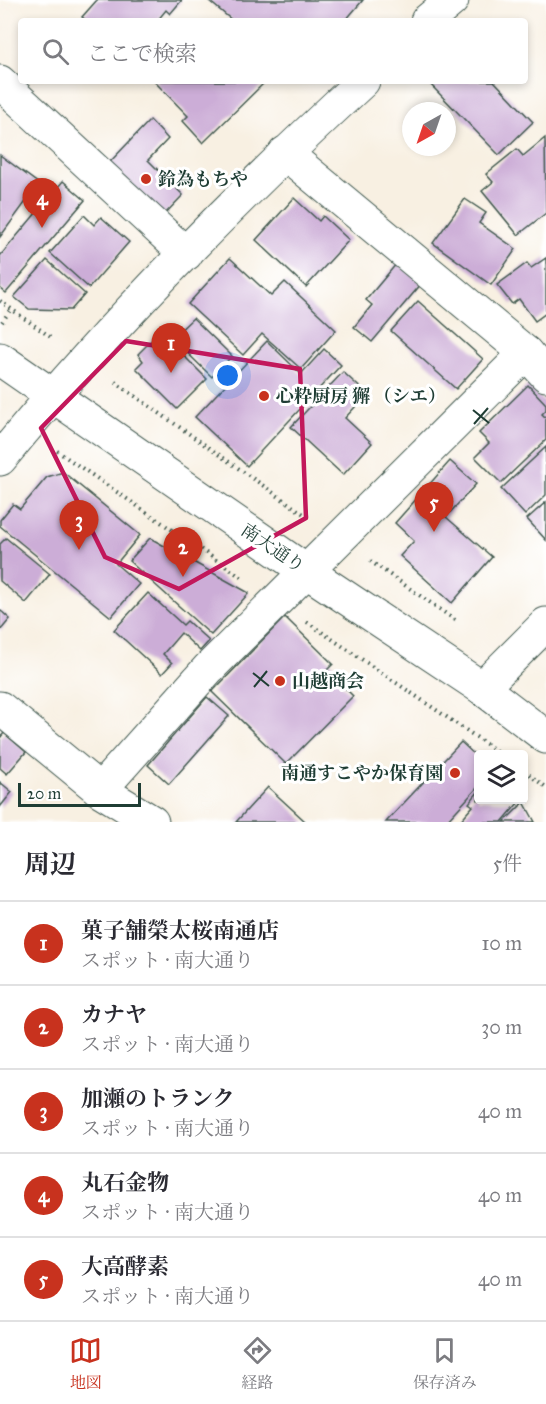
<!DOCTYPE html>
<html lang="ja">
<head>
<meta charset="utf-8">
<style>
	:root { --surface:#fff; --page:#f2f2f3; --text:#2b2b33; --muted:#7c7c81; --line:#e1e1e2; --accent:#c8321e }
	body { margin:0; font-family:"IM FELL Great Primer","Noto Serif JP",serif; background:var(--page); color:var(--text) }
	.controls { position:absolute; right:18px; bottom:18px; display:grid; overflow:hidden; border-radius:6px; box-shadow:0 3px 9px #0003 }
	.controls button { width:54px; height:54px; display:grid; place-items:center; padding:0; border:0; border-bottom:2px solid var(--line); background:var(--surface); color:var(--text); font:30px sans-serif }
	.compass { position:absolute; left:402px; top:102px; width:54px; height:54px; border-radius:50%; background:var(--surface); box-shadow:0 3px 9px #0003; rotate:220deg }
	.scale { position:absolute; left:18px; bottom:15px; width:123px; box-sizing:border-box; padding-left:6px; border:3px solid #1f3d34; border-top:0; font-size:16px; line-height:21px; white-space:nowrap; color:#1f3d34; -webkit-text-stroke:4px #fff; paint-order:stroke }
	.you { position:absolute; left:228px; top:376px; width:21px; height:21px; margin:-15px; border:4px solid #fff; border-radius:50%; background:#1a73e8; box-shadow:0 0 0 9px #1a73e833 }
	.badge { display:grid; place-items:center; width:39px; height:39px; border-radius:50%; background:var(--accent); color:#fff; font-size:20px; font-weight:700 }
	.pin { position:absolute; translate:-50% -50px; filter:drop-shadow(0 2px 3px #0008) }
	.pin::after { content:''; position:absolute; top:32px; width:21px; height:18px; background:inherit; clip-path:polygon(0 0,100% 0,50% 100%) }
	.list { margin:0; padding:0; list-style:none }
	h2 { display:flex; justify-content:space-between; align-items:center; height:78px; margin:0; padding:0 24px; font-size:26px }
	h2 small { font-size:20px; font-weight:400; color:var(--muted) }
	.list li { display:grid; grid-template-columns:39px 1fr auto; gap:18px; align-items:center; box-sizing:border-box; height:84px; padding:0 24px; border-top:2px solid var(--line) }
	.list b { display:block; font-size:22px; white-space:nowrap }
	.list p { margin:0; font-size:20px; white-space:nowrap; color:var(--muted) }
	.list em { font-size:20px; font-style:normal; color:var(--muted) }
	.icon { flex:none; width:33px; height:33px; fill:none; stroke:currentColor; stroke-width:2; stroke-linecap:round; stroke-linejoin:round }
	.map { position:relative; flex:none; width:546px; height:822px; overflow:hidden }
	.search { position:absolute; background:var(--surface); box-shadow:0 3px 9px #0003; left:18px; right:18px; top:18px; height:66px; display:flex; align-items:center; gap:15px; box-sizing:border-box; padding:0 21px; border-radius:6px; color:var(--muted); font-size:22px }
	.sheet { height:498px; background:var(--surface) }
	nav { display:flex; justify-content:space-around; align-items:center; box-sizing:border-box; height:84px; border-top:2px solid var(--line); background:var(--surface); font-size:16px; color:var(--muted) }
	nav a { display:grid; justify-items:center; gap:3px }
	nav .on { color:var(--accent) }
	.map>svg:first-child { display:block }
</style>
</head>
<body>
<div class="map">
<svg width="546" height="822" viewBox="0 0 546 822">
	<rect width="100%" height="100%" fill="#fff"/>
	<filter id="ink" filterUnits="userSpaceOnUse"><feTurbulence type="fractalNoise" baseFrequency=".0167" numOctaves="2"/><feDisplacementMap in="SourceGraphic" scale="12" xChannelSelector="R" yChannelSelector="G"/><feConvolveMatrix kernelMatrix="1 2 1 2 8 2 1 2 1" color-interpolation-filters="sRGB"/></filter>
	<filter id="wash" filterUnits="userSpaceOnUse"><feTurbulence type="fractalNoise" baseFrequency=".008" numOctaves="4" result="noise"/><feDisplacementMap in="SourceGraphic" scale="24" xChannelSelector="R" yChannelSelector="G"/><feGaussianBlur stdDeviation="1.35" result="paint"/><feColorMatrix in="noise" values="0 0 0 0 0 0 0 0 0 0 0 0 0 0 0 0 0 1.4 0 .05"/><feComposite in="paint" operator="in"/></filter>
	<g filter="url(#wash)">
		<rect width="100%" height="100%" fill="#f8f0e2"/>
		<g id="blocks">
			<!-- building -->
			<g fill="#ccadd7">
				<path d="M 97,0 L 182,0 L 170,14 L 166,10 L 157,21 L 87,21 L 82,17 Z"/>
				<path d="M 208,0 L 363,0 L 345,21 L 233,21 Z"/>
				<path d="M 154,81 L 261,81 L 263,84 L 203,143 L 183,121 L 188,116 Z"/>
				<path d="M 433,81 L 494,81 L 533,122 L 499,155 L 430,84 Z"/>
				<path d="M 150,120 L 168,139 L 148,160 L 183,195 L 163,216 L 108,164 Z"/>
				<path d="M 545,138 L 546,213 L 518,235 L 482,191 L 493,182 L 486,174 L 517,149 L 523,156 Z"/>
				<path d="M 0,155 L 39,184 L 0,237 Z"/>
				<path d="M 63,181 L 85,200 L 6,293 L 0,288 L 0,256 Z"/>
				<path d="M 294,198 L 319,221 L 323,216 L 349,240 L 306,287 L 256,240 Z"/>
				<path d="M 465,199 L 486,213 L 479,223 L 516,249 L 491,285 L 433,243 Z"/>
				<path d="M 84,215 L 94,225 L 101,217 L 129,242 L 89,288 L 50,253 Z"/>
				<path d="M 230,258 L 271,296 L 285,282 L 336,330 L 301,369 L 262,334 L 243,355 L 188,304 Z"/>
				<path d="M 546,258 L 546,313 L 535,321 L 519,299 L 512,304 L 497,285 L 527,263 L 531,268 Z"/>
				<path d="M 47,260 L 85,294 L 71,310 L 29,309 L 14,297 Z"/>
				<path d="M 397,263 L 422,283 L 372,342 L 354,327 L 372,305 L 366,300 Z"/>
				<path d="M 418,301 L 483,359 L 456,389 L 391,331 Z"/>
				<path d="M 193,318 L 232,356 L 212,377 L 172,338 Z"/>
				<path d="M 160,332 L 207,379 L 177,409 L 136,368 L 143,361 L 138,354 Z"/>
				<path d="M 267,341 L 301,374 L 324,349 L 341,365 L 247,466 L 195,417 Z"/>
				<path d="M 343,372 L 367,394 L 345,418 L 372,443 L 343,475 L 291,427 Z"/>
				<path d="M 528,385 L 546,404 L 546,410 L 542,414 L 546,418 L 546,440 L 501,483 L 475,457 L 489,443 L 479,433 Z"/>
				<path d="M 546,447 L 546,495 L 525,515 L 501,489 Z"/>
				<path d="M 450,461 L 476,484 L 446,517 L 492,557 L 452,603 L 400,556 L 414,541 L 395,523 Z"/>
				<path d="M 63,472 L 140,535 L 116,564 L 139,584 L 111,617 L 0,526 L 0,520 L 13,504 L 20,509 L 47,477 Z"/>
				<path d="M 546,502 L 546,540 L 527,519 Z"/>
				<path d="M 6,538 L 50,574 L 26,603 L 0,581 L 0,544 Z"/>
				<path d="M 150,538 L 249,593 L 211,635 L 129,561 Z"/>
				<path d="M 148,593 L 183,625 L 187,621 L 209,641 L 200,651 L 181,633 L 163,654 L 172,663 L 162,674 L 114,630 Z"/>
				<path d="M 0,610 L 10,619 L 0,631 Z"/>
				<path d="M 285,617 L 333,664 L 327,670 L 353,696 L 286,764 L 212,692 Z"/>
				<path d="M 207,697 L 229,716 L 169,784 L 148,765 Z"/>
				<path d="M 4,733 L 26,752 L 7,774 L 0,768 L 0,738 Z"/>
				<path d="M 461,742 L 478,758 L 478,787 L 446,822 L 386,822 Z"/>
				<path d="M 0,782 L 12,792 L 0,807 Z"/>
				<path d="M 268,787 L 306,822 L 236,822 Z"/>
				<path d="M 478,792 L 478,800 L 519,802 L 502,822 L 459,822 L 473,806 L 469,803 Z"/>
				<path d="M 524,802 L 535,822 L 504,822 Z"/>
			</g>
		</g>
	</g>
	<g filter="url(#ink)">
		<use href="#blocks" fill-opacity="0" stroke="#40584e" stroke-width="1.5"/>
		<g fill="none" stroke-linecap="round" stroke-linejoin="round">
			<!-- street casing -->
			<g stroke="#40584e" stroke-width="35">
				<g id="street">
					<path d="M 0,82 L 186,254"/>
					<path d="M 285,153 L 526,353 L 546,375"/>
					<path d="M 482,688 L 546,624"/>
					<path d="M 0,708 L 100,790 L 152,822"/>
					<path d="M 100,790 L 208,669 L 526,353"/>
				</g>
			</g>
			<!-- secondary casing -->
			<g stroke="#40584e" stroke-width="35">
				<g id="secondary">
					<path d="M 427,21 L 452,0"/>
					<path d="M 0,359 L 306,571 L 482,688 L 546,737"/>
					<path d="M 0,459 C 110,324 235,199 363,81"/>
				</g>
			</g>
			<!-- path -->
			<g stroke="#40584e" stroke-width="4" stroke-dasharray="1.5 4.5" stroke-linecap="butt">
				<path d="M 0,301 L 52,338"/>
				<path d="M 2,322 L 11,309"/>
				<path d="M 115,382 L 308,517"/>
				<path d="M 57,451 L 244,579"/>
				<path d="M 370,561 L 458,622"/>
				<path d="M 307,622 L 501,754"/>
				<path d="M 524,771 L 546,787"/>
			</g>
			<!-- street -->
			<use href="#street" stroke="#fff" stroke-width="33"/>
			<!-- secondary -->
			<use href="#secondary" stroke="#fff" stroke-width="33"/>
		</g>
	</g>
	<!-- marked area -->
	<path fill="none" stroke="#c2185b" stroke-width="4.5" stroke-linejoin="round" d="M 126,341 L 300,369 L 306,518 L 179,589 L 105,557 L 41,428 Z"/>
	<!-- ticks -->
	<path fill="none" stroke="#1f3d34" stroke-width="2" d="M 473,410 L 489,423M 474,424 L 488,408M 253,673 L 269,686M 254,687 L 267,671"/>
	<!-- markers -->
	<g fill="#c8321e" stroke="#fff" stroke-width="2">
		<circle cx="146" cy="179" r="6"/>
		<circle cx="264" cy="396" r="6"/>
		<circle cx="280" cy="681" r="6"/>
		<circle cx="455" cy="773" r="6"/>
	</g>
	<g text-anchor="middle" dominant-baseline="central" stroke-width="6" stroke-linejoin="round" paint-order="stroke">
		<!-- poi labels -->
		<g font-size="18" font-weight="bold" fill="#1f3d34" stroke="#fff" text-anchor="start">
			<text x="158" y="179">鈴為もちや</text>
			<text x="276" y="396">心粋厨房 獬 （シエ）</text>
			<text x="292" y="681">山越商会</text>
			<text x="443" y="773" text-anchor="end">南通すこやか保育園</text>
		</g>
		<!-- street labels -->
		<g font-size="18" fill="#1f3d34" stroke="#fff">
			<text transform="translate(273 548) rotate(34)">南大通り</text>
		</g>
	</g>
</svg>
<div class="controls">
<button><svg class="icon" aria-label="layers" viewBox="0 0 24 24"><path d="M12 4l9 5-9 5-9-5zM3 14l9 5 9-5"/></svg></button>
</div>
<svg class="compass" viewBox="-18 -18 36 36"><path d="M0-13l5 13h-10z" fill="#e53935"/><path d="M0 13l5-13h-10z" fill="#7c7c81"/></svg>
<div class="scale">20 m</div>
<div class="you"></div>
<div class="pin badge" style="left:171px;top:373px">1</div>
<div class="pin badge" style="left:183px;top:577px">2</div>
<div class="pin badge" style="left:79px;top:550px">3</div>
<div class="pin badge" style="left:42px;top:228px">4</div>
<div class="pin badge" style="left:434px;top:532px">5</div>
<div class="search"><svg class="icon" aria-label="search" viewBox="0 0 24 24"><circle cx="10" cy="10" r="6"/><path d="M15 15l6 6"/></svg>ここで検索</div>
</div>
<section class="sheet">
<h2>周辺<small>5件</small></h2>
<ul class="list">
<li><span class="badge">1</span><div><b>菓子舗榮太桜南通店</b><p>スポット · 南大通り</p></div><em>10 m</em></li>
<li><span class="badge">2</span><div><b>カナヤ</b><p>スポット · 南大通り</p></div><em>30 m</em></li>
<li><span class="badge">3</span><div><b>加瀬のトランク</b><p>スポット · 南大通り</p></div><em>40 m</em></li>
<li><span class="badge">4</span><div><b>丸石金物</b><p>スポット · 南大通り</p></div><em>40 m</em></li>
<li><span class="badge">5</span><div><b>大高酵素</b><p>スポット · 南大通り</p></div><em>40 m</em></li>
</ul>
</section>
<nav>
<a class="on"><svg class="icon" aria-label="map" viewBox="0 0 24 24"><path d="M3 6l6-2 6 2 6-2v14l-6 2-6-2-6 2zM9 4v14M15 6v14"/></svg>地図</a>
<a><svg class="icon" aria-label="directions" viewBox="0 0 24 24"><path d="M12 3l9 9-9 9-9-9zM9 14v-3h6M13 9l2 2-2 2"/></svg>経路</a>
<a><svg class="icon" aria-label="saved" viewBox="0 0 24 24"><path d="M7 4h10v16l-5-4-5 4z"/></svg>保存済み</a>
</nav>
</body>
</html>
